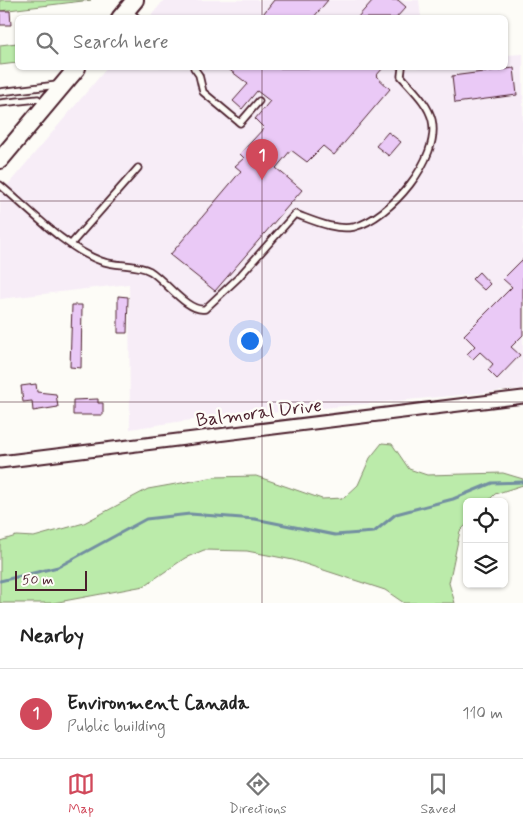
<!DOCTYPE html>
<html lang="en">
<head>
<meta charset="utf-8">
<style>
	:root { --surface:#fff; --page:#f6f6f6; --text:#222; --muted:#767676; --line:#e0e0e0; --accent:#d1495b }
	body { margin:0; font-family:Mynerve,sans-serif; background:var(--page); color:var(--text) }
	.controls { position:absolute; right:15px; bottom:15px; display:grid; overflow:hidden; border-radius:8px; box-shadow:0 1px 4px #0004 }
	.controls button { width:45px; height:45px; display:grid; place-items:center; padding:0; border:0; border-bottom:1px solid var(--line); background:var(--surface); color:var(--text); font:25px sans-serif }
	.scale { position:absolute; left:15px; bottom:12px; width:72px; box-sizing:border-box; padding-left:5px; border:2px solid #4a1f2b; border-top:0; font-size:14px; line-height:18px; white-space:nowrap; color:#4a1f2b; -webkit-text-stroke:4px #fdfcf7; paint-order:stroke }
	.you { position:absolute; left:249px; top:340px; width:18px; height:18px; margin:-12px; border:4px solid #fff; border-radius:50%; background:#1a73e8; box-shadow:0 0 0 8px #1a73e833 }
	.badge { display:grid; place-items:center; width:32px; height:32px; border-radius:50%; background:var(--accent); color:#fff; font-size:16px; font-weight:700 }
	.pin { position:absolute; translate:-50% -41px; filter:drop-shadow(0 1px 2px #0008) }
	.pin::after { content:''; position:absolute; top:26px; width:18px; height:15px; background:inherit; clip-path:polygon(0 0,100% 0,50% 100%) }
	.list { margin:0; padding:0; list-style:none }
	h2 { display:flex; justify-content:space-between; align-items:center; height:65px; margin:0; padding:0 20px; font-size:21px }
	h2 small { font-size:16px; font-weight:400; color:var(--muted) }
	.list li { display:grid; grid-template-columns:32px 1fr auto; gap:15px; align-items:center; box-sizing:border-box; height:90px; padding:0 20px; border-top:1px solid var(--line) }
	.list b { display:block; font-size:19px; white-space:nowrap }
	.list p { margin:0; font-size:16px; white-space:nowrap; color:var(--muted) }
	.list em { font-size:16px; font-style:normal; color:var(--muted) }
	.icon { flex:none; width:28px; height:28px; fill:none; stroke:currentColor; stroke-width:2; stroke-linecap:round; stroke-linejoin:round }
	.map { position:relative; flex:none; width:523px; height:603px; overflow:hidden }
	.search { position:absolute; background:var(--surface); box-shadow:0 1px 4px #0004; left:15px; right:15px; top:15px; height:55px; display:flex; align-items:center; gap:12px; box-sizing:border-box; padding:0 18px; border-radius:8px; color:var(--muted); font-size:19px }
	.sheet { height:155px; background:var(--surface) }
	nav { display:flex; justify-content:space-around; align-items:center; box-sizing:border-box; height:70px; border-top:1px solid var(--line); background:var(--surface); font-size:14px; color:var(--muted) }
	nav a { display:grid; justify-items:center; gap:2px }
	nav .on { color:var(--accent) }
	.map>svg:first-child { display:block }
</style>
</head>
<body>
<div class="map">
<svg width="523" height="603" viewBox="0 0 523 603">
	<rect width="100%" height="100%" fill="#fdfcf7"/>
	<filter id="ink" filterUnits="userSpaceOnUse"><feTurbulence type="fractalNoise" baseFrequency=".02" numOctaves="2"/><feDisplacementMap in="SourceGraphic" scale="10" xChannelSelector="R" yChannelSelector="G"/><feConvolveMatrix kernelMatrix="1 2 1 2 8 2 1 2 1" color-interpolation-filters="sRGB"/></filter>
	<g filter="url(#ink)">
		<!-- built -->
		<g fill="#f7edf7">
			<path d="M 164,0 L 419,0 L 421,17 L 149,18 Z"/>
			<path d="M 523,54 L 523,389 L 183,421 L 130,429 L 129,284 L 0,299 L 0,194 L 107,68 L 506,68 L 506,55 Z"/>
		</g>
		<!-- green -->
		<g fill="#bbebaa" stroke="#82856a">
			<path d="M 0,0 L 91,0 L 0,11 Z"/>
			<path d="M 17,43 L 17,63 L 0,65 L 0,45 Z"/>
			<path d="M 382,443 L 392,444 L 409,469 L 427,475 L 503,473 L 523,479 L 523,485 L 495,494 L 487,502 L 467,502 L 467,524 L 460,531 L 449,583 L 455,603 L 404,603 L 385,590 L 293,560 L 247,551 L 204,550 L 185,558 L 144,586 L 53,603 L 0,603 L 0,541 L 16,536 L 34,537 L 84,523 L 148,489 L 215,477 L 256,476 L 322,499 L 344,498 L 358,485 L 370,458 Z"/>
		</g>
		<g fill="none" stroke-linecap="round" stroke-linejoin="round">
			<!-- stream -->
			<path stroke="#738fa1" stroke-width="3" d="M 0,581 L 58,567 L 146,519 L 190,514 L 255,519 L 335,535 L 374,532 L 396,514 L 453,499 L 492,483 L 523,482"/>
		</g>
		<!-- building -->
		<g fill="#eac9f6" stroke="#4a1f2b">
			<path d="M 274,0 L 328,0 L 313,18 L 260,18 Z"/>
			<path d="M 373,0 L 398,0 L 406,7 L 396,18 L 357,18 Z"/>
			<path d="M 0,11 L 10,11 L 11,25 L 0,25 Z"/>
			<path d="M 227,68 L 383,68 L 376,76 L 390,89 L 334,155 L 323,146 L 307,162 L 291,150 L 276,168 L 302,190 L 215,291 L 170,255 L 241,171 L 235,166 L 244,158 L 240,154 L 264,128 L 255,119 L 270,101 L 257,91 L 242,109 L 233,101 L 248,84 Z"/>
			<path d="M 514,68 L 517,95 L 455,103 L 452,76 Z"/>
			<path d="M 388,132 L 401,142 L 389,156 L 376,146 Z"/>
			<path d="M 523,259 L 523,335 L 511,347 L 520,355 L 497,379 L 488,370 L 493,364 L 480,352 L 473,359 L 467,354 L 475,346 L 464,335 L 512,287 L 503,279 Z"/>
			<path d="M 479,272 L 490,284 L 484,290 L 472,279 Z"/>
			<path d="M 118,296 L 128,297 L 127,333 L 118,333 Z"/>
			<path d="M 72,305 L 82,305 L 81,368 L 70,367 Z"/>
			<path d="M 36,384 L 37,392 L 56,394 L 58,407 L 33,411 L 32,401 L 23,402 L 21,386 Z"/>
			<path d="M 98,399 L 98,403 L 103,403 L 103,415 L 73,415 L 73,400 Z"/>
		</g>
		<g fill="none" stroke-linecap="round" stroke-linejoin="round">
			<!-- service casing -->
			<g stroke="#4a1f2b" stroke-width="9">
				<g id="service">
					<path d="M 128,11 L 137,18"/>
					<path d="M 194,68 L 199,75 L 203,92 L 240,123 L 259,101"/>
					<path d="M 0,92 L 57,85"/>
					<path d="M 0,103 L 38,99 L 44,104"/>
					<path d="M 0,185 C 30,210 65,248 101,261 C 117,267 135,263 150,271 C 165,280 188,313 205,309 L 238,278 L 295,214 C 312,220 335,231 354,227 C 390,218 441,158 432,120 C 428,103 412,89 401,76 L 402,68"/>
					<path d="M 71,244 L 138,168"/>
				</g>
			</g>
			<!-- minor casing -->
			<g stroke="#4a1f2b" stroke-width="15">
				<path id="minor" d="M 0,462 L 523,397"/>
			</g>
			<!-- secondary casing -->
			<g stroke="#4a1f2b" stroke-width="20">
				<g id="secondary">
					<path d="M 120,18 L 135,0"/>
					<path d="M 0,160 L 77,68"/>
				</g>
			</g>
			<!-- service -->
			<use href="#service" stroke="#fdfcf7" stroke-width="5.5"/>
			<!-- minor -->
			<use href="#minor" stroke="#fdfcf7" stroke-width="11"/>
			<!-- secondary -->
			<use href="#secondary" stroke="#fdfcf7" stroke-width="16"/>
		</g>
	</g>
	<!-- grid -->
	<path fill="none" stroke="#4a1f2b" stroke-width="1" stroke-opacity="0.55" d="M 262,0 L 262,18M 262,68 L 262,603M 0,201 L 523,201M 0,402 L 523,402"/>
	<g text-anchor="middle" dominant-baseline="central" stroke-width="5" stroke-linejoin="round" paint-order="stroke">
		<!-- street labels -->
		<g font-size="19" fill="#4a1f2b" stroke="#fdfcf7">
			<text transform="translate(259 413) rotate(-7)">Balmoral Drive</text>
		</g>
	</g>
</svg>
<div class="controls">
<button><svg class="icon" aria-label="locate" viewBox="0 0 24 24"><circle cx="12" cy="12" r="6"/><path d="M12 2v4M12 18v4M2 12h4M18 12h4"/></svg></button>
<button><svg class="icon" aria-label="layers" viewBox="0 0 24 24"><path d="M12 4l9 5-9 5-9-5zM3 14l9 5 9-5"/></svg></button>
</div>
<div class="scale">50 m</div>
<div class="you"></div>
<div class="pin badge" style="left:262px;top:180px">1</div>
<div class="search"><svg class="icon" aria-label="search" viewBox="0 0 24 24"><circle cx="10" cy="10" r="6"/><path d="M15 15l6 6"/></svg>Search here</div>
</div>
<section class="sheet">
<h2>Nearby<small></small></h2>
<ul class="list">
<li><span class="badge">1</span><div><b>Environment Canada</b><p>Public building</p></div><em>110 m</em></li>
</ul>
</section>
<nav>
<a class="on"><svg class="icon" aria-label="map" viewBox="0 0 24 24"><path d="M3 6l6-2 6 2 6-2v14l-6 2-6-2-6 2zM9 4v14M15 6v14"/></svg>Map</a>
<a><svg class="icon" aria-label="directions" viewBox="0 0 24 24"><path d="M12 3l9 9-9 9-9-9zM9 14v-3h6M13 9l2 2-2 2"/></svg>Directions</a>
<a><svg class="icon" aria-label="saved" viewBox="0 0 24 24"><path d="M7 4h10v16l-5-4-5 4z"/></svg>Saved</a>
</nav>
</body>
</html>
